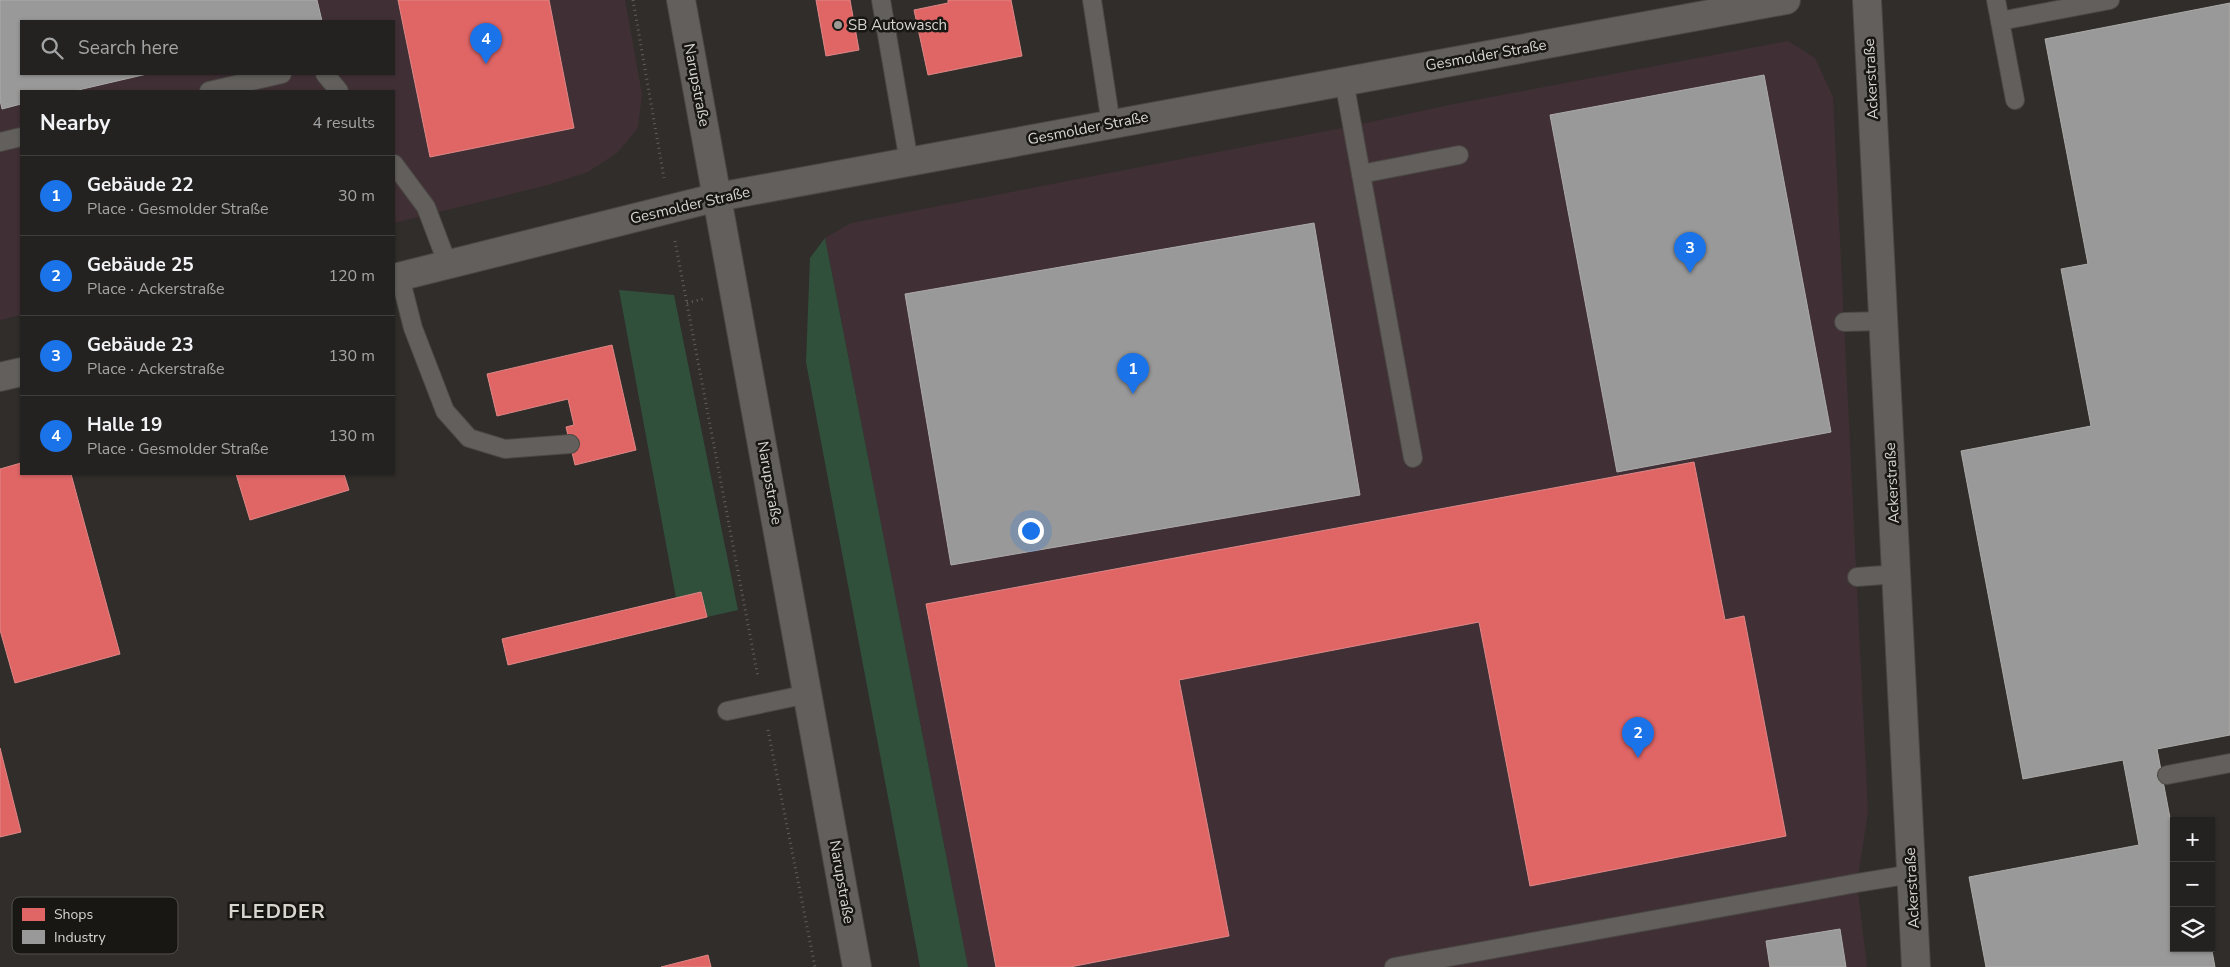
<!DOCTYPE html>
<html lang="en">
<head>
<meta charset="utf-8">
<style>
	:root { --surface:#242220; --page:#2c2a29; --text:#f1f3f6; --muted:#a3a4a5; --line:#413f3e; --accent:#1a73e8 }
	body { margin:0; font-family:"Nunito Sans",sans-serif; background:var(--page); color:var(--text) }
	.controls { position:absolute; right:15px; bottom:15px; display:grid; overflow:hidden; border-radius:0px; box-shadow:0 1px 4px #0004 }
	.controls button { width:45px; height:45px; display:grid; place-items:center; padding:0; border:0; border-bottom:1px solid var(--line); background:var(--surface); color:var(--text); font:25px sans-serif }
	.you { position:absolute; left:1030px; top:530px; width:18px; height:18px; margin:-12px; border:4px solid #fff; border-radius:50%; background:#1a73e8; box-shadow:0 0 0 8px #1a73e833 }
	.badge { display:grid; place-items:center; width:32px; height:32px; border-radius:50%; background:var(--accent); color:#fff; font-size:16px; font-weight:700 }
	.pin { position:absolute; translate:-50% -41px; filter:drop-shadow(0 1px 2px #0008) }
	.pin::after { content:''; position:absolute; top:26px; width:18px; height:15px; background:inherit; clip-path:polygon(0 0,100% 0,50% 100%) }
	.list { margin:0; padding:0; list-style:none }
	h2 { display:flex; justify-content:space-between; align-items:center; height:65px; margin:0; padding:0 20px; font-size:21px }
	h2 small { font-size:16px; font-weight:400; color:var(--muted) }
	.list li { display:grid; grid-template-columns:32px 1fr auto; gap:15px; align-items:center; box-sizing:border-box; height:80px; padding:0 20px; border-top:1px solid var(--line) }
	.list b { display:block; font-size:19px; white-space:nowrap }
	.list p { margin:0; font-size:16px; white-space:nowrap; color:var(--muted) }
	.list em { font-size:16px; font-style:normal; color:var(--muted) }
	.icon { flex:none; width:28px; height:28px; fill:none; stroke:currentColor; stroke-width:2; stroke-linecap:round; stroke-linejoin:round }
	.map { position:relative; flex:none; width:2230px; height:967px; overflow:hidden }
	.search { position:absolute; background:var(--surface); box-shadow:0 1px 4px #0004; left:20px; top:20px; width:375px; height:55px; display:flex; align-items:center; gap:12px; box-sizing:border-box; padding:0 18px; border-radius:0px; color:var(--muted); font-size:19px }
	.panel { position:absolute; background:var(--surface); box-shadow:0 1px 4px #0004; left:20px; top:90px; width:375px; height:385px; border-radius:0px }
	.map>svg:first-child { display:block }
</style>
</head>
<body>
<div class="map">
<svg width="2230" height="967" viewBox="0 0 2230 967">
	<rect width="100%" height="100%" fill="#302d2a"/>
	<!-- industrial -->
	<g fill="#403036" fill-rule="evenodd">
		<path d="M 0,0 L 625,0 L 642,94 L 638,128 L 617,153 L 588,172 L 548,185 L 394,223 L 394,91 L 21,91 L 21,315 L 0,320 ZM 21,21 L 394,21 L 394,74 L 21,74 Z"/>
		<path d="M 1788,41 L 1815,58 L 1833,97 L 1868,812 L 1857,883 L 1867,967 L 968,967 L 825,238 L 851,223 L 1352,126 L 1449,105 Z"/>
	</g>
	<!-- green -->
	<g fill="#31503c">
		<path d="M 825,238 L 968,967 L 920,967 L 806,362 L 810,258 Z"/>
		<path d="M 619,290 L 674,295 L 738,610 L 707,617 L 701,593 L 676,598 Z"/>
	</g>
	<!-- shops -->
	<g fill="#e06666" stroke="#de8786">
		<path d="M 398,0 L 549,0 L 574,128 L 430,157 Z"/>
		<path d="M 816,0 L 850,0 L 859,50 L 826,56 Z"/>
		<path d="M 948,0 L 1011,0 L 1022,56 L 928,75 L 914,10 L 948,3 Z"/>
		<path d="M 612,345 L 636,450 L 575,465 L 566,427 L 574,425 L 568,399 L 497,416 L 487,374 Z"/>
		<path d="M 1694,462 L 1725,620 L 1744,616 L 1786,836 L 1530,886 L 1479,622 L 1179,680 L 1229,936 L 1070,967 L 996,967 L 926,604 Z"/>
		<path d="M 21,463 L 21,474 L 71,474 L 120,654 L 15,683 L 0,630 L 0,469 Z"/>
		<path d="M 236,474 L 344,474 L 349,490 L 250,520 Z"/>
		<path d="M 701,592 L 707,617 L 508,665 L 502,639 Z"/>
		<path d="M 0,748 L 21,832 L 0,837 Z"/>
		<path d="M 708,955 L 711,967 L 661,967 Z"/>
	</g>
	<!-- industry -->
	<g fill="#999" stroke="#acaba9">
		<path d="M 0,0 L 317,0 L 322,21 L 21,21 L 21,74 L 147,74 L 74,91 L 21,91 L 21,104 L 2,109 L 0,100 Z"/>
		<path d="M 2230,3 L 2230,735 L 2157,749 L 2174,839 L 2174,948 L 2211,948 L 2211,946 L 2215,967 L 1986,967 L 1969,877 L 2139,845 L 2123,760 L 2023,779 L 1961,451 L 2091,426 L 2061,269 L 2088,264 L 2045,39 Z"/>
		<path d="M 1764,75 L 1831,432 L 1617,472 L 1550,115 Z"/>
		<path d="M 1314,223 L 1360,495 L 951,565 L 905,294 Z"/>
		<path d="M 1840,929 L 1846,967 L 1770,967 L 1766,941 Z"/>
	</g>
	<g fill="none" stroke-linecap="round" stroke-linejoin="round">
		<!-- lane casing -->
		<g stroke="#4a4844" stroke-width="20">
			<g id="lane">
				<path d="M 881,0 L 909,162"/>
				<path d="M 1092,0 L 1111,124"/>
				<path d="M 1996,0 L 2015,100"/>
				<path d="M 2000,21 L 2110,0"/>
				<path d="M 325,74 L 339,91"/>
				<path d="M 1344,81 L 1413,458"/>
				<path d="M 209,91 L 282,74"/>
				<path d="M 0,142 L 21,137"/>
				<path d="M 394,164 L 426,207 L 448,265"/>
				<path d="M 1361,174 L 1459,155"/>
				<path d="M 400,277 L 413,328 L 445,411 L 469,438 L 505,449 L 570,444"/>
				<path d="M 1844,322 L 1884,321"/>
				<path d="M 1857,577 L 1897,574"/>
				<path d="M 727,711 L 808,694"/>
				<path d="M 2167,775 L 2230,763"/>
				<path d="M 1394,967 L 1857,883 L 1912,874"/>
			</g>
		</g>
		<!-- street casing -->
		<g stroke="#4a4844" stroke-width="30">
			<g id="street">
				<path d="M 1867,0 L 1916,967"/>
				<path d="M 394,278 L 718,197 L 1786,0"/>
				<path d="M 0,377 L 21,372"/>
			</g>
		</g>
		<!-- secondary casing -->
		<g stroke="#4a4844" stroke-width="30">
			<path id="secondary" d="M 681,0 L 857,967"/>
		</g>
		<!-- path -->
		<g stroke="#615f5c" stroke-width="3" stroke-dasharray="1 4" stroke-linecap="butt">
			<path d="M 633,0 L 664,178"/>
			<path d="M 675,241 L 758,677"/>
			<path d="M 687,303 L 703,299"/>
			<path d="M 768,730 L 815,967"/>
		</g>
		<!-- lane -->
		<use href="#lane" stroke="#625f5c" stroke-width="18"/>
		<!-- street -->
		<use href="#street" stroke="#625f5c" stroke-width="28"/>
		<!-- secondary -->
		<use href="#secondary" stroke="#625f5c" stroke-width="28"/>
	</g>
	<!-- markers -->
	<circle fill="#9d9a95" stroke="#191713" stroke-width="2" cx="838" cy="25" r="5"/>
	<g text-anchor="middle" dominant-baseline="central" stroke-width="5" stroke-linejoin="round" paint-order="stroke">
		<!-- poi labels -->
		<g font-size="15" fill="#d8d5cf" stroke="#191713" text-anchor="start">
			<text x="848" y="25">SB Autowasch</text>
		</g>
		<!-- street labels -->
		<g font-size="15" fill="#d8d5cf" stroke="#191713">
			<text transform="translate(1486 55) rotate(-10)">Gesmolder Straße</text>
			<text transform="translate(1871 79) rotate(-93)">Ackerstraße</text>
			<text transform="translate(697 85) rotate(79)">Narupstraße</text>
			<text transform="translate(1088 128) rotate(-11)">Gesmolder Straße</text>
			<text transform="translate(690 205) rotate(-13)">Gesmolder Straße</text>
			<text transform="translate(770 483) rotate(80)">Narupstraße</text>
			<text transform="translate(1892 483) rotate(-93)">Ackerstraße</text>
			<text transform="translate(842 882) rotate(80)">Narupstraße</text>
			<text transform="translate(1912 888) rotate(-93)">Ackerstraße</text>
		</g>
		<!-- district labels -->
		<g font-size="20" font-weight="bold" letter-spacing="1" fill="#d8d5cf" stroke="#191713">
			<text x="277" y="911">FLEDDER</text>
		</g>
	</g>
	<!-- legend -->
	<rect x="12" y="897" width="166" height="57" rx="8" fill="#191713" stroke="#52504b" stroke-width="1"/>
	<rect x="22" y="908" width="23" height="13" fill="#e06666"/>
	<rect x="22" y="930" width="23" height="14" fill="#999"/>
	<g font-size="14" fill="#d8d5cf">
		<text x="54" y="919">Shops</text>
		<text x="54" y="942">Industry</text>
	</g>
</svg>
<div class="controls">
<button>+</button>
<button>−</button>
<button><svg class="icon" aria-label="layers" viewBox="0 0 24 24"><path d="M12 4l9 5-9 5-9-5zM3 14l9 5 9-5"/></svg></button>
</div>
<div class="you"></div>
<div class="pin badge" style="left:1133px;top:394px">1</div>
<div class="pin badge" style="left:1638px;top:758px">2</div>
<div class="pin badge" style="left:1690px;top:273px">3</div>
<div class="pin badge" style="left:486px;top:64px">4</div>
<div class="search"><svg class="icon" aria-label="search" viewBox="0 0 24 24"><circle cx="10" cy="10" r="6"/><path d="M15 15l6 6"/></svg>Search here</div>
<section class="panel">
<h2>Nearby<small>4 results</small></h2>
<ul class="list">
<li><span class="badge">1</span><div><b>Gebäude 22</b><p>Place · Gesmolder Straße</p></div><em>30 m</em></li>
<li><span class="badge">2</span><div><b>Gebäude 25</b><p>Place · Ackerstraße</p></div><em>120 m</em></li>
<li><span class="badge">3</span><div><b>Gebäude 23</b><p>Place · Ackerstraße</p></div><em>130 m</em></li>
<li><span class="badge">4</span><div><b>Halle 19</b><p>Place · Gesmolder Straße</p></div><em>130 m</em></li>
</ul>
</section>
</div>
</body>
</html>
